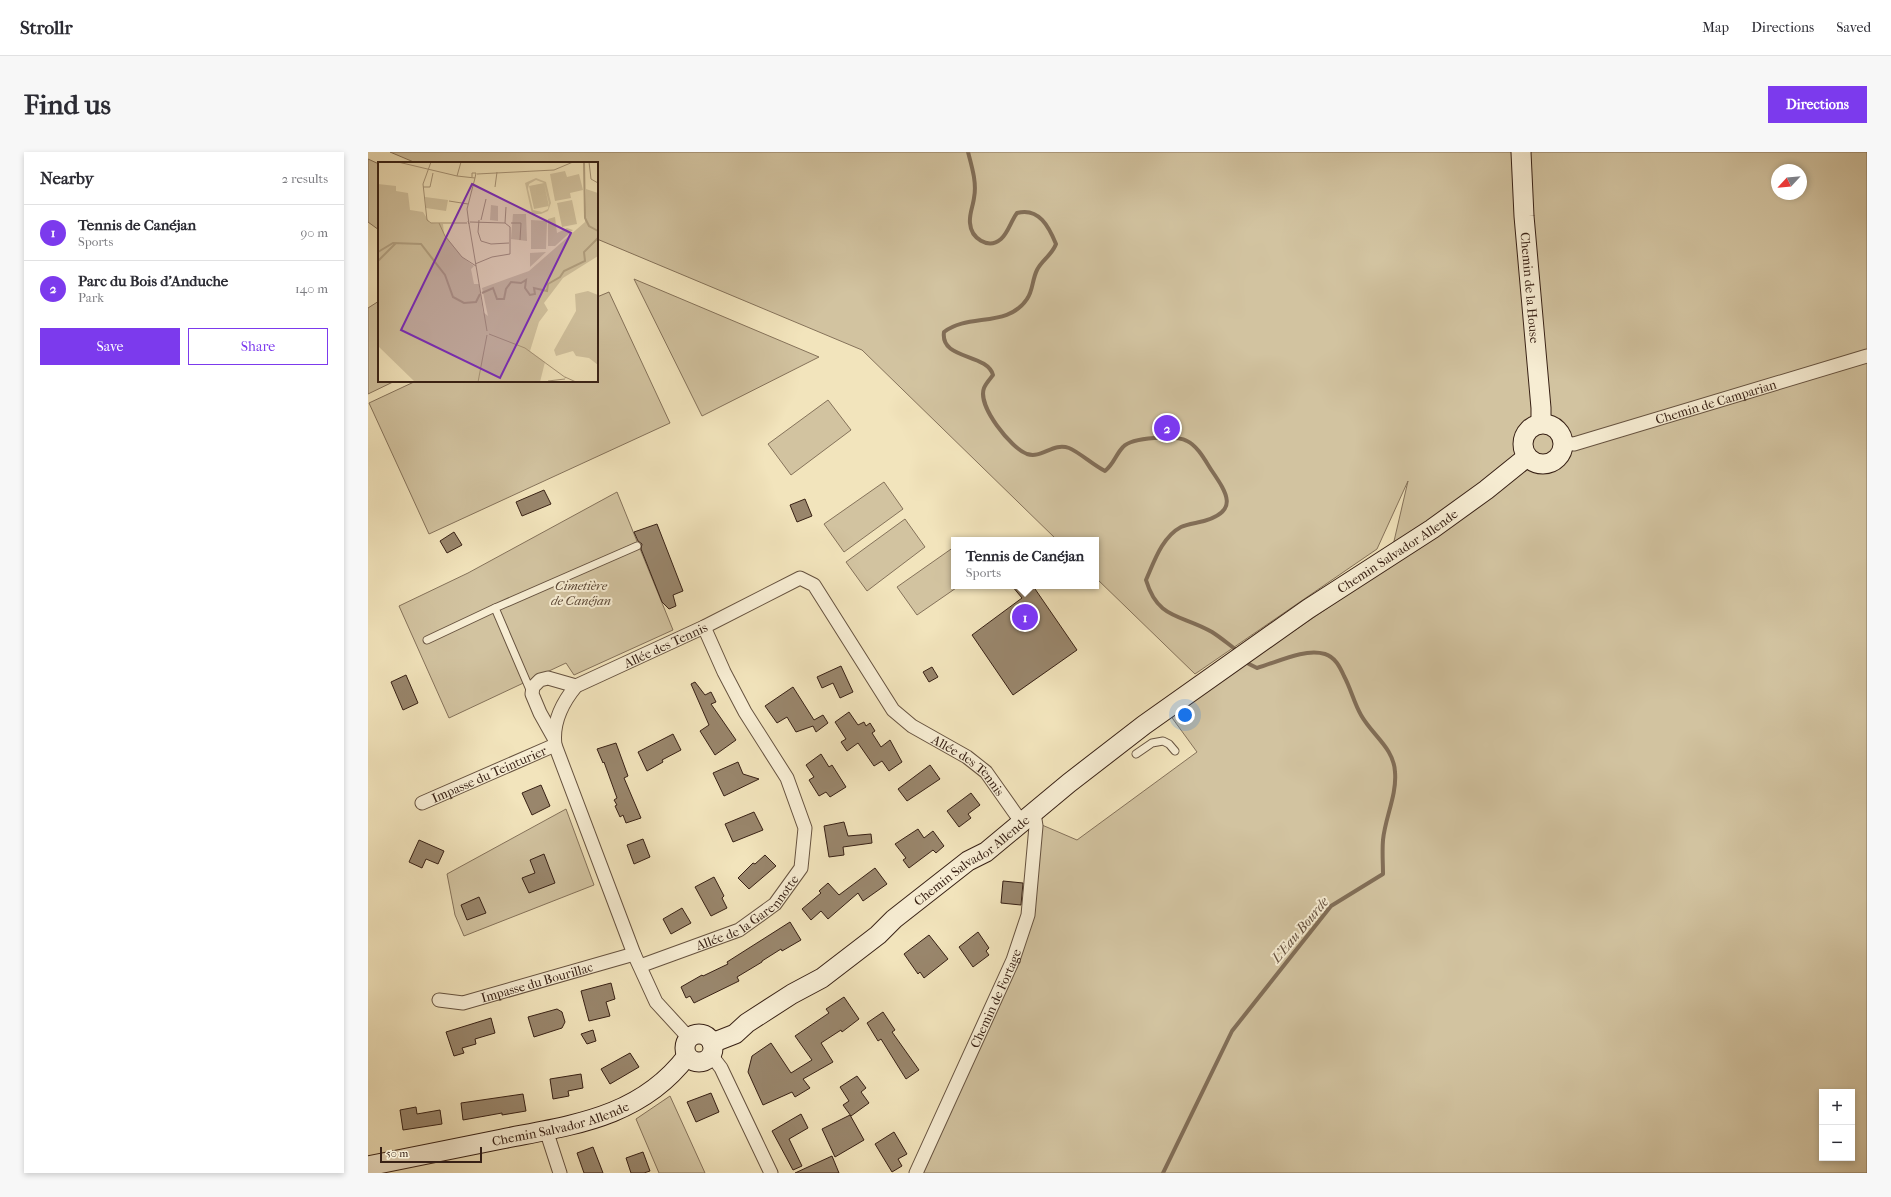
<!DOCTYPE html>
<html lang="en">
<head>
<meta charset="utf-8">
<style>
	:root { --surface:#fff; --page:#f7f7f7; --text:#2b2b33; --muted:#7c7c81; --line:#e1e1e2; --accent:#7c3aed }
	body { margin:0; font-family:"IM FELL French Canon",serif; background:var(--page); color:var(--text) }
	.controls { position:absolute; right:12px; bottom:12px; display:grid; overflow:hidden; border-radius:0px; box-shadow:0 2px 6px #0003 }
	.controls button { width:36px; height:36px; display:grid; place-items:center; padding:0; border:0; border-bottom:1px solid var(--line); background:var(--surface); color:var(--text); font:20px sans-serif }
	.compass { position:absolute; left:1403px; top:12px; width:36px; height:36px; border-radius:50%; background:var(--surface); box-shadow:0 2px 6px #0003; rotate:244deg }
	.scale { position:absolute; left:12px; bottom:10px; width:102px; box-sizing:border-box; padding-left:4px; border:2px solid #382115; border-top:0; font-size:11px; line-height:14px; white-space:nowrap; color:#382115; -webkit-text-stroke:3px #f7edd3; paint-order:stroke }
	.you { position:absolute; left:817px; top:563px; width:14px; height:14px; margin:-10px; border:3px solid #fff; border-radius:50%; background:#1a73e8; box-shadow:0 0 0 6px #1a73e833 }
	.badge { display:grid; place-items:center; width:26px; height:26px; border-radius:50%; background:var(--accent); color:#fff; font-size:13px; font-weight:700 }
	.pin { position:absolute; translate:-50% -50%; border:2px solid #fff; box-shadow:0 1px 4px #0006 }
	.popup { position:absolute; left:583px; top:385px; width:148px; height:52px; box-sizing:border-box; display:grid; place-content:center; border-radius:0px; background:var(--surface); filter:drop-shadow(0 1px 3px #0005); font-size:13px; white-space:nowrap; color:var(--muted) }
	.popup b { font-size:15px; color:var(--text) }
	.popup::after { content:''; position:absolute; left:50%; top:100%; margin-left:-8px; border:8px solid transparent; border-top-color:var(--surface) }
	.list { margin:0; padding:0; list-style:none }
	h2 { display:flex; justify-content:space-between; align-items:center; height:52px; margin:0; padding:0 16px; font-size:17px }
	h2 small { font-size:13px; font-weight:400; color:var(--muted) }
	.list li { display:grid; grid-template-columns:26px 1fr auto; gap:12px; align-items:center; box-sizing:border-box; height:56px; padding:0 16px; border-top:1px solid var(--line) }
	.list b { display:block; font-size:15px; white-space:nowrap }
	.list p { margin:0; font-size:13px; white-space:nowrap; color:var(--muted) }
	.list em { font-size:13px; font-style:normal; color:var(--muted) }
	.actions { display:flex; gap:8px; padding:12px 16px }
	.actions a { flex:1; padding:9px 0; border:1px solid var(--accent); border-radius:0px; text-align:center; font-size:14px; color:var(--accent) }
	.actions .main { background:var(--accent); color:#fff }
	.map { position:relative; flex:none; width:1499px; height:1021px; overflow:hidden; border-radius:0px }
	header { display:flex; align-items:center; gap:24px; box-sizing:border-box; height:56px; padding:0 20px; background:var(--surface); border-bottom:1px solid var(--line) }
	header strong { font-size:19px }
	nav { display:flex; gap:22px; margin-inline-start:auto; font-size:14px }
	.intro { display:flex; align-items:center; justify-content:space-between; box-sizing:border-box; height:96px; padding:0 24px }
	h1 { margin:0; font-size:28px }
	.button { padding:10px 18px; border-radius:0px; background:var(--accent); color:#fff; font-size:14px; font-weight:700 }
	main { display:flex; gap:24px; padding:0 24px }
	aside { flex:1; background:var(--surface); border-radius:0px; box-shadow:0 2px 6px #0003 }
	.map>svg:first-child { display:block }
</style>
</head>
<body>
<header>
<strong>Strollr</strong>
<nav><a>Map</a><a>Directions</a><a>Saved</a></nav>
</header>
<div class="intro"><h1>Find us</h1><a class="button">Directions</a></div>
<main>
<aside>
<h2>Nearby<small>2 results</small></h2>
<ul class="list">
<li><span class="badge">1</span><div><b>Tennis de Canéjan</b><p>Sports</p></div><em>90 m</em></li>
<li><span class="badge">2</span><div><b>Parc du Bois d'Anduche</b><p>Park</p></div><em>140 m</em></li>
</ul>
<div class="actions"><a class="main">Save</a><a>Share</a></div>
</aside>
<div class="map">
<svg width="1499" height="1021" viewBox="0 0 1499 1021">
	<rect width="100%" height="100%" fill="#f2e4bc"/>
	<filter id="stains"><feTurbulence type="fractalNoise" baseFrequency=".005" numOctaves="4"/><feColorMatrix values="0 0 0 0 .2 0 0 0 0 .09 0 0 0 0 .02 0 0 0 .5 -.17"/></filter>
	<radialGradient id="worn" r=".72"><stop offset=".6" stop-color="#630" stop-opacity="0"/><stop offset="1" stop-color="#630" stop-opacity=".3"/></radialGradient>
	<!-- green -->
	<g fill="#d2c3a0" stroke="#85725a" fill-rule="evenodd">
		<path d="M 22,0 L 1499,0 L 1499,1021 L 547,1021 L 645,808 L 674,673 L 709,688 L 829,600 L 802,563 L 1020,415 L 1040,329 L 1009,397 L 827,522 L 728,426 L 728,388 L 689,388 L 494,198 L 229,87 L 229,11 L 48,11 ZM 1409,18 L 1433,18 L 1433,42 L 1409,42 ZM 1454,940 L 1484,940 L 1484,1006 L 1454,1006 Z"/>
		<path d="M 0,7 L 11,12 L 11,78 L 0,70 Z"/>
		<path d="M 266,127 L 451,205 L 334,264 Z"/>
		<path d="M 241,140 L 302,271 L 61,382 L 1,251 L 48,229 L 229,229 L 229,145 Z"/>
		<path d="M 11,149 L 11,229 L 27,229 L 0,242 L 0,156 Z"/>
		<path d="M 460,248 L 483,278 L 423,323 L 400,292 Z"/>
		<path d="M 516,330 L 535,357 L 476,400 L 456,372 Z"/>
		<path d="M 249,340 L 305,478 L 206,523 L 198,511 L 81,566 L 31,454 L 100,421 Z"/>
		<path d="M 537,367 L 557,395 L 499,439 L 478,410 Z"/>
		<path d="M 586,395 L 586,434 L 591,434 L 549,463 L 529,435 Z"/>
		<path d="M 198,657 L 226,733 L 96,784 L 87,763 L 79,722 Z"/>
		<path d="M 302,944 L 337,1021 L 291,1021 L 268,967 Z"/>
	</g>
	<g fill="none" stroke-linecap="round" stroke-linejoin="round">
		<!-- stream -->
		<g stroke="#826e57" stroke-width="4">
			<path d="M 600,0 C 604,15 609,31 606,46 C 605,54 601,63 602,71 C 603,86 620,98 633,87 C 640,81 643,69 649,61 C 671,55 681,75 688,92 C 684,103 674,108 669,118 C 664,128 665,139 659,147 C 640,176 600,161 576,180 C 572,208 619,201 625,223 C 622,227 618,231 616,236 C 609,254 643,296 659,302 C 674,307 685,290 701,296 C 711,300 725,313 737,319 C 746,312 748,302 755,295 C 764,285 808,283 819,289 C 830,294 838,310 844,319 C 859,341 871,359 836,369 C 829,371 819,372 813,375 C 794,385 786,410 778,428 C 790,468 813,462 844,480 C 852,485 859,491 867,497"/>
			<path d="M 795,1021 L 864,879 L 963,754 L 1015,722 C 1015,711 1014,699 1015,688 C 1017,666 1029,643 1027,620 C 1026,596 1004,583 993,563 C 986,551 983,537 976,524 C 972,515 967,505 957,502 C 936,496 910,510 889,516 L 881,512"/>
		</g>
	</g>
	<!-- building -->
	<g fill="#99866c" stroke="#382115">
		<path d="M 176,338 L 183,352 L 154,364 L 148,350 Z"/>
		<path d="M 437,347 L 444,364 L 429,370 L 422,353 Z"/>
		<path d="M 289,372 L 315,439 L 305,443 L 308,454 L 301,457 L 294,450 L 273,397 L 274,392 L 270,389 L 266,380 Z"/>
		<path d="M 86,380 L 94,393 L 79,401 L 72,389 Z"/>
		<path d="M 644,434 L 665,434 L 709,498 L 645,543 L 604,483 L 654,446 Z"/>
		<path d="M 473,514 L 485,540 L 472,546 L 465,531 L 454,536 L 449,525 Z"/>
		<path d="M 564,515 L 570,525 L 561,530 L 555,520 Z"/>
		<path d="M 38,523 L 50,551 L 35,558 L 23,530 Z"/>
		<path d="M 327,530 L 337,543 L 343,540 L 348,550 L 343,552 L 368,588 L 347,603 L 332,579 L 341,573 L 323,532 Z"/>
		<path d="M 425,535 L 446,568 L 455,563 L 460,571 L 448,580 L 445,574 L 428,580 L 419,565 L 409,571 L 397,554 Z"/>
		<path d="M 481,560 L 490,573 L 496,570 L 498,574 L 502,571 L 507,579 L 504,581 L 513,595 L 522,588 L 534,610 L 521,619 L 514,609 L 506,614 L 490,591 L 479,599 L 473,590 L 478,587 L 467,570 Z"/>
		<path d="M 305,582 L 313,598 L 294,608 L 295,610 L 279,619 L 270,600 Z"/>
		<path d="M 248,591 L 260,624 L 256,626 L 273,666 L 258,671 L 255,663 L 252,665 L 247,654 L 249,653 L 246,648 L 249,646 L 236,610 L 235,611 L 229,597 Z"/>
		<path d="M 453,602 L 461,615 L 464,613 L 478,635 L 462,645 L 458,640 L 451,644 L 441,628 L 446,625 L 438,613 Z"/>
		<path d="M 370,610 L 375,622 L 391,627 L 356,644 L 345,621 Z"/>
		<path d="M 562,613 L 572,627 L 539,649 L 530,637 Z"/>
		<path d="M 173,633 L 182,654 L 164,663 L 154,641 Z"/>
		<path d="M 603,641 L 612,653 L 600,662 L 603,666 L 591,675 L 579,659 Z"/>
		<path d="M 386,660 L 395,678 L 365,690 L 357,672 Z"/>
		<path d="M 476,670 L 480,684 L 503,682 L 504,691 L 475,695 L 476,703 L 461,705 L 456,674 Z"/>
		<path d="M 550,677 L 556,686 L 565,679 L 576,694 L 568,701 L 565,698 L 541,716 L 535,708 L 538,706 L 527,692 Z"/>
		<path d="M 275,687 L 282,705 L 266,712 L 259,693 Z"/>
		<path d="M 51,688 L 76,699 L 70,712 L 58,707 L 54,716 L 41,710 Z"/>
		<path d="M 176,702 L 187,731 L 161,741 L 154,726 L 167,721 L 162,708 Z"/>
		<path d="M 397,703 L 408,714 L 381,737 L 370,726 L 385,711 L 387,712 Z"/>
		<path d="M 507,716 L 519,732 L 495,749 L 490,741 L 460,767 L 453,759 L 443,768 L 434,757 L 453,741 L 451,739 L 460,731 L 471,743 Z"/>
		<path d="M 346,725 L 356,744 L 354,746 L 359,756 L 343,764 L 327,735 Z"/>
		<path d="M 635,729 L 655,731 L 653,753 L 633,751 Z"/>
		<path d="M 111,745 L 118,761 L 99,768 L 93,753 Z"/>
		<path d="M 314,756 L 323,771 L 303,782 L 295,767 Z"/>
		<path d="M 422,770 L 433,788 L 414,799 L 413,797 L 394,809 L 394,810 L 369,825 L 371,829 L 326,851 L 322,844 L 318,846 L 313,835 L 334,823 L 335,824 L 360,812 L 359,810 Z"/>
		<path d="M 610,780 L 621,796 L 618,799 L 621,803 L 605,815 L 591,795 Z"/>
		<path d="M 561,783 L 580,807 L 556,826 L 552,820 L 550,822 L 536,802 Z"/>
		<path d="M 243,831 L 247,847 L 238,850 L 242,864 L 221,869 L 213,839 Z"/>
		<path d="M 476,845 L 491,867 L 474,880 L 473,878 L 453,891 L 465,910 L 435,927 L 442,936 L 427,945 L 424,940 L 395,953 L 380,920 L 384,904 L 403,891 L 423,921 L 444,908 L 427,884 L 461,861 L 458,857 Z"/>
		<path d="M 189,857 L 194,860 L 197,870 L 194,876 L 166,885 L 160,865 Z"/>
		<path d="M 515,860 L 527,878 L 524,880 L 551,918 L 538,927 L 513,887 L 510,889 L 499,871 Z"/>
		<path d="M 123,866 L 127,881 L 107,887 L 108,892 L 94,896 L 96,901 L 86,904 L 78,880 Z"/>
		<path d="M 225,878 L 228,889 L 219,892 L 213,882 Z"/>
		<path d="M 262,901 L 271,915 L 242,932 L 233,917 Z"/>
		<path d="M 213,922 L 215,936 L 200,939 L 201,944 L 185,947 L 182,927 Z"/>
		<path d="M 489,924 L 498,936 L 493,940 L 501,951 L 483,964 L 475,953 L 481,949 L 472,935 Z"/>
		<path d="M 343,941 L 351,960 L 328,970 L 319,950 Z"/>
		<path d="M 155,942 L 158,959 L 134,963 L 134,961 L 95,968 L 93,951 Z"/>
		<path d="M 48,955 L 49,962 L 72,958 L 74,972 L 35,978 L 32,958 Z"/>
		<path d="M 433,962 L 440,976 L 421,987 L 434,1014 L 425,1018 L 404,979 Z"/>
		<path d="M 482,963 L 496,988 L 467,1005 L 454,977 Z"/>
		<path d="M 526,980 L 539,1002 L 530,1007 L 534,1014 L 524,1020 L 507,992 Z"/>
		<path d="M 225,995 L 232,1013 L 235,1021 L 216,1021 L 209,1001 Z"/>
		<path d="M 275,1000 L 282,1019 L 276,1021 L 263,1021 L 258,1006 Z"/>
		<path d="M 464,1004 L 471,1021 L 427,1021 Z"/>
	</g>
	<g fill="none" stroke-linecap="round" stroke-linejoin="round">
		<!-- lane casing -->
		<g stroke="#66523f" stroke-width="9">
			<g id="lane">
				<path d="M 59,488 L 127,456"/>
				<path d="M 163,540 L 127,456 L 269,394"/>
				<path d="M 768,602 L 784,591 L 795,589 L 801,592 L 807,599"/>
			</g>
		</g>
		<!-- street casing -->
		<g stroke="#66523f" stroke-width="15">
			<g id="street">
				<path id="s1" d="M 1195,291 L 1206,292 L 1499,204"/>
				<path d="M 186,586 L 172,561 L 164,542 L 165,535 L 172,528 L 180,526 L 208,534"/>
				<path id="s2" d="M 54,651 L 187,593"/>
				<path id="s3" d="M 272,814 L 371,778 L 407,752 L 433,716 L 437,676 L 419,626 L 377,560 L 356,520 L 336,475"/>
				<path id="s4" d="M 71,848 L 95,851 L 266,802"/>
				<path id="s5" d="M 321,886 L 288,850 L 266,802 L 187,593 C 184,570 194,551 208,534 L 336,475 L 432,426 L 446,433 L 525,558 L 544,574 L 599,605 L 618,620 L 654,671"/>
				<path d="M 343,903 L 353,916 L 403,1021"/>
				<path d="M 178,978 L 192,1021"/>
				<path id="s6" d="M 548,1021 L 645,808 L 660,763 L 668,674 L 666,661"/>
			</g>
		</g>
		<!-- secondary casing -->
		<g stroke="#382115" stroke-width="21">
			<g id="secondary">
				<path id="s7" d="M 1153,0 L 1156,64 L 1173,256 L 1173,271"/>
				<circle cx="1175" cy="292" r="20"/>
				<circle cx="331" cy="896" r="14"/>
				<path id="s8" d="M 344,891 L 367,882 L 379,871 L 424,842 L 454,826 L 510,783 L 526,767 L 600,709 L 618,700 L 701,631 L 776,573 L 940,457 L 1064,377 L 1118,338 L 1159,305"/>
				<path id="s9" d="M 0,1014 C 45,1005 89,996 134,987 C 204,973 272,966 319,904"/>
			</g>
		</g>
		<!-- lane -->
		<use href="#lane" stroke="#f7edd3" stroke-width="7"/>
		<!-- street -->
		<use href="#street" stroke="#f7edd3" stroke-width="13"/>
		<!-- secondary -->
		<use href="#secondary" stroke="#f7edd3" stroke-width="19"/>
	</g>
	<g text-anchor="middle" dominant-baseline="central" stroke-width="4" stroke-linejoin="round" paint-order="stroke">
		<!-- street labels -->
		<g font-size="13" fill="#382115" stroke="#f7edd3">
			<text stroke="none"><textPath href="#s7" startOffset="136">Chemin de la House</textPath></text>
			<text stroke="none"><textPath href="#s1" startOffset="159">Chemin de Camparian</textPath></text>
			<text stroke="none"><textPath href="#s8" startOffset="846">Chemin Salvador Allende</textPath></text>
			<text stroke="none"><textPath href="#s5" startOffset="488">Allée des Tennis</textPath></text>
			<text stroke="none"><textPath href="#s5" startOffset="896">Allée des Tennis</textPath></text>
			<text stroke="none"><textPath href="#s2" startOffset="73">Impasse du Teinturier</textPath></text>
			<text stroke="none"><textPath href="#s8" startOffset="319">Chemin Salvador Allende</textPath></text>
			<text stroke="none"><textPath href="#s3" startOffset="122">Allée de la Garennotte</textPath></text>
			<text stroke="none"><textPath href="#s4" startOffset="101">Impasse du Bourillac</textPath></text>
			<text stroke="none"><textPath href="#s6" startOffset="192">Chemin de Fortage</textPath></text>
			<text stroke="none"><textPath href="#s9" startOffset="197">Chemin Salvador Allende</textPath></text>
		</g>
		<!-- park labels -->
		<g font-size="13" font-style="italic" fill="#5e4a38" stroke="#f7edd3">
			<text x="213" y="433">Cimetière<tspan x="213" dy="15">de Canéjan</tspan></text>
		</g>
		<!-- water labels -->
		<g font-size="14" font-style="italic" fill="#634e3c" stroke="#f7edd3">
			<text transform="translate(932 778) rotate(-50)">L'Eau Bourde</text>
		</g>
	</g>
	<!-- overview -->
	<g transform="translate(10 10)">
		<rect width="220" height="220" fill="#f2e4bc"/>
		<path d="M 187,9 L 189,15 L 201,12 L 205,28 L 192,31 L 193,36 L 177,39 L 172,12 ZM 158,16 L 168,20 L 173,41 L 170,49 L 163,52 L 154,52 L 147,21 ZM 158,18 L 166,21 L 171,42 L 170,47 L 164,50 L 155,48 L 150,27 L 151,22 ZM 166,21 L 171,44 L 156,47 L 151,24 ZM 0,22 L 18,24 L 18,29 L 30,31 L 32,48 L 45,50 L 52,61 L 65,62 L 66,72 L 84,95 L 96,104 L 93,107 L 96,122 L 101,122 L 105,150 L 110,154 L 104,126 L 151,109 L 207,60 L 208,27 L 220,31 L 220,94 L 185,116 L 166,141 L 170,148 L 161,160 L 152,189 L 167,200 L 162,220 L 37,220 L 0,184 ZM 47,35 L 70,38 L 68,49 L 48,46 ZM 194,38 L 199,62 L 184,65 L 179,41 ZM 113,43 L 120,44 L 120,59 L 112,58 ZM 135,52 L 148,52 L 149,79 L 133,77 ZM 177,55 L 179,71 L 189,66 L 195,68 L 177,84 L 170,84 L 170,57 ZM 153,58 L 169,59 L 168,87 L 153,87 ZM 168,90 L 152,105 L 152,91 ZM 210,129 L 220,133 L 220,203 L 211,196 L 198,194 L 195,189 L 178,194 L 176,188 L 198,149 L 197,132 Z" fill="#d2c3a0" fill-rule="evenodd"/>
		<path fill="none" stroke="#b3a283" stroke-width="2" d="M 206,0 L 207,56 L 211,64 L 220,69M 0,90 L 15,81 L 43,82 L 67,113 L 75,135 L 86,141 L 98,140 L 102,132M 0,99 L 18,81M 104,131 L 115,126 L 119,137 L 126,137 L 128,127 L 133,120 L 143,121 L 148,118 L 147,126 L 152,133 L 157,132 L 156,126 L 169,129 L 170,122 L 182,115 L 186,109 L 207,99 L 206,90 L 220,76"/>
		<path fill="none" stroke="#a89679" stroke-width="1" d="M 20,0 L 79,14 L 97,16 L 98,11 L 94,11 L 94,15M 53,0 L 45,22 L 49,58 L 53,61 L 89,61M 211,0 L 213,17 L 220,21M 99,12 L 176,8 L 195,0M 79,14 L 83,0M 45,25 L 52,25 L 55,11M 117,25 L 119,10M 71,39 L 90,42M 101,58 L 100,70 L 103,79 L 113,82 L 131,81M 103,58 L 108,37M 90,59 L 91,62 L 89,47 L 97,16M 92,60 L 127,61 L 132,65 L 132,92 L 114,95 L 97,102M 61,61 L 67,74 L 84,95 L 98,104M 127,61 L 128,45M 133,61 L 143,61 L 142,78M 91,62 L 109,169M 111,172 L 147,186 L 188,216M 187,215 L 198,220M 170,219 L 187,217M 100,220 L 109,173"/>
		<path fill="#7b2cbf" fill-opacity="0.15" stroke="#7b2cbf" stroke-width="2" d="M 94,22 L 193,71 L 122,216 L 23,168 Z"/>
		<rect width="220" height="220" fill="none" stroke="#382115" stroke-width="2"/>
	</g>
	<rect width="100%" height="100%" filter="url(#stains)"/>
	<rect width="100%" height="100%" fill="url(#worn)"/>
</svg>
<div class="controls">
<button>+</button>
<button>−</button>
</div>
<svg class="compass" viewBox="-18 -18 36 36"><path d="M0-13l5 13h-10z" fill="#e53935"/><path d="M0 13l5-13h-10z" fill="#7c7c81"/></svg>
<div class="scale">50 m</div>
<div class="you"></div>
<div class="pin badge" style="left:657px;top:465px">1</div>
<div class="popup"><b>Tennis de Canéjan</b>Sports</div>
<div class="pin badge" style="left:799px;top:276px">2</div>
</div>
</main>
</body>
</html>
